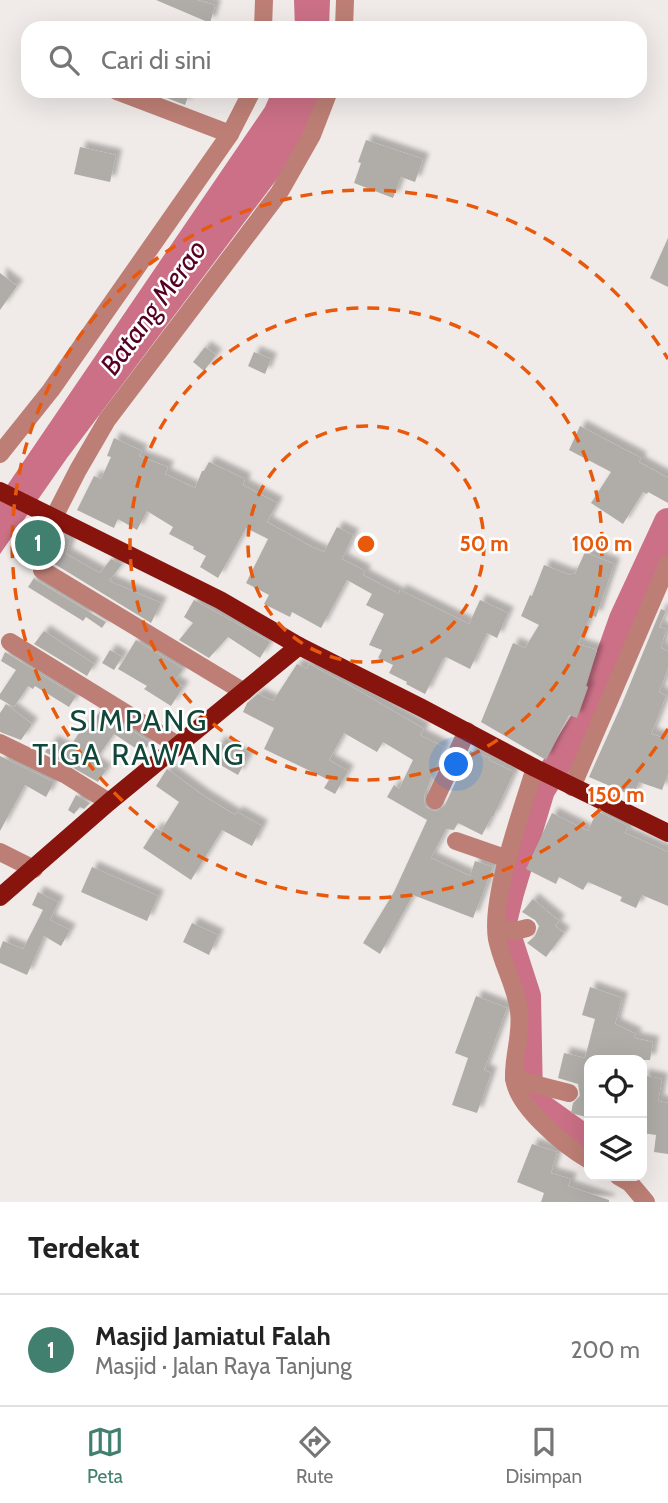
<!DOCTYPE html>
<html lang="id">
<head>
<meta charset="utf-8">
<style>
	:root { --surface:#fff; --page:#f2f2f2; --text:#222; --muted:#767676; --line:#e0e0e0; --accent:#41806e }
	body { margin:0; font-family:Cabin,sans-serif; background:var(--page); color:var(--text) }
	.controls { position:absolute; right:21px; bottom:21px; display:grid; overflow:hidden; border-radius:14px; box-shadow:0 7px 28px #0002 }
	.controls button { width:63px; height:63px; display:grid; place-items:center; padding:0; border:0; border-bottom:2px solid var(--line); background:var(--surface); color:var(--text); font:35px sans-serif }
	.you { position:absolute; left:457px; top:765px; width:24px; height:24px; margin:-18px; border:5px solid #fff; border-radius:50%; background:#1a73e8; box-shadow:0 0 0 10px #1a73e833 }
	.badge { display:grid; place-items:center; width:46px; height:46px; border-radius:50%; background:var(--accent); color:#fff; font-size:23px; font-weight:700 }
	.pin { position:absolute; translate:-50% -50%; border:4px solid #fff; box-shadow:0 2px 7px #0006 }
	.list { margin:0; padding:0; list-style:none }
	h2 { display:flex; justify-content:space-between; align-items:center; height:91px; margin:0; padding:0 28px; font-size:30px }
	h2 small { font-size:23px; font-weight:400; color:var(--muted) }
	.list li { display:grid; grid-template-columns:46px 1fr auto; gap:21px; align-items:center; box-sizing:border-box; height:112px; padding:0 28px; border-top:2px solid var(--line) }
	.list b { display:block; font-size:26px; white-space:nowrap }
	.list p { margin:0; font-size:23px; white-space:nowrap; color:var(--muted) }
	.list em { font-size:23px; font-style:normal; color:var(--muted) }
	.icon { flex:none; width:38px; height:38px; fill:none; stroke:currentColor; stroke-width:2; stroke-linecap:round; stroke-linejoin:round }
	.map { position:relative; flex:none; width:668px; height:1202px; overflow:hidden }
	.search { position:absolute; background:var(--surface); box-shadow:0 7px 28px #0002; left:21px; right:21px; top:21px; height:77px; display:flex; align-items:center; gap:18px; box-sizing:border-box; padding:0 24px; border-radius:21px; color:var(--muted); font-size:26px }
	.sheet { height:203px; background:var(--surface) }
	nav { display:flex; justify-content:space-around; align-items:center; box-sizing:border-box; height:98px; border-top:2px solid var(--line); background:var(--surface); font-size:19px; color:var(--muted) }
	nav a { display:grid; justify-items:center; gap:4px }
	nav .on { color:var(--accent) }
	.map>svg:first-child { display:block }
</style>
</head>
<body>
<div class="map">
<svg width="668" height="1202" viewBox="0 0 668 1202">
	<defs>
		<filter id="shadow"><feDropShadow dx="6" dy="-6" stdDeviation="2" flood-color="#0004"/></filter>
	</defs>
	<rect width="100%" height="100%" fill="#f0ebe8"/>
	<!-- water -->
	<g fill="#cb7086">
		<path d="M 294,0 L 330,0 L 329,28 L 295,28 Z"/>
		<path d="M 272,91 L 320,91 L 315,110 L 286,167 L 67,458 L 0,554 L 0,496 L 265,107 Z"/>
	</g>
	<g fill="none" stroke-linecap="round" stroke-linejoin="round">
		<!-- river -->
		<path stroke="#cb7086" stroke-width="28" d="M 589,1142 L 529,1099 L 527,996 L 503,922 L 510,893 L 541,790 L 590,712 L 623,619 L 668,522"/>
	</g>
	<!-- building -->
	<g fill="#b0ada9" filter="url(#shadow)">
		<path d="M 156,0 L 197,0 L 215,5 L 210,23 Z"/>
		<path d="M 149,91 L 190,91 L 185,105 Z"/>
		<path d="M 366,140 L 423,159 L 415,182 L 401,177 L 393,198 L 354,183 L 361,163 L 358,162 Z"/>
		<path d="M 80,147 L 116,155 L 110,182 L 74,174 Z"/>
		<path d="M 668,238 L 668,287 L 650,278 Z"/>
		<path d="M 0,273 L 17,286 L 0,310 Z"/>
		<path d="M 205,347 L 216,355 L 204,371 L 193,362 Z"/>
		<path d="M 254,352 L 271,359 L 265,374 L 248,366 Z"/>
		<path d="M 580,426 L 641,458 L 639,462 L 668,478 L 668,503 L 648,492 L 647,494 L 643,492 L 623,524 L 591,503 L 611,472 L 569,450 Z"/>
		<path d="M 114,438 L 142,451 L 139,456 L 168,467 L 165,474 L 195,488 L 202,471 L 204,471 L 209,462 L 245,479 L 243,485 L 277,503 L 267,522 L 312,547 L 324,552 L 337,527 L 353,535 L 342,559 L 365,571 L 363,575 L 399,594 L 400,590 L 469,624 L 480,600 L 508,613 L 497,638 L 487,633 L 470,669 L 446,657 L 443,659 L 425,694 L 406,684 L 407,682 L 389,673 L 393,665 L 378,658 L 382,650 L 369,645 L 384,614 L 366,605 L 372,594 L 347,580 L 321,628 L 292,612 L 290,617 L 264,604 L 269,595 L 246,583 L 268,539 L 246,528 L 218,578 L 200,567 L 206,556 L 193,549 L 194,547 L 169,534 L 173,527 L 147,511 L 137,530 L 118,519 L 114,528 L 77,510 L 94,476 L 101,479 L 111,457 L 107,456 Z"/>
		<path d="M 29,525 L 59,533 L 71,539 L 66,554 L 100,573 L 111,559 L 122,564 L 109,581 L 161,603 L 151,623 L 48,560 L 21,554 Z"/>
		<path d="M 585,552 L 614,564 L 596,617 L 591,615 L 578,644 L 597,650 L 586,686 L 588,687 L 577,718 L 569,715 L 546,760 L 481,722 L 513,643 L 525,648 L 539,625 L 521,616 L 530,595 L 532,596 L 544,565 L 570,575 L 571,573 L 575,574 Z"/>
		<path d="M 34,578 L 36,580 L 106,622 L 102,628 L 86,617 L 83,621 L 49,600 L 28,587 Z"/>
		<path d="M 194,600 L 270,642 L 260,658 L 228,637 L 209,658 L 179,640 L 193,623 L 184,617 Z"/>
		<path d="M 661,609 L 666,611 L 659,627 L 666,629 L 661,648 L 668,651 L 668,668 L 659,692 L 666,696 L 651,734 L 668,739 L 668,774 L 662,790 L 639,782 L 633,796 L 589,777 L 621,706 Z"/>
		<path d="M 44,631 L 94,664 L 87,676 L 34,644 Z"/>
		<path d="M 136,640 L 183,669 L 174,682 L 183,687 L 171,706 L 144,689 L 147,686 L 118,669 Z"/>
		<path d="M 110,650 L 122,657 L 114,670 L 102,663 Z"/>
		<path d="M 5,652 L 76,696 L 69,707 L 35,686 L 33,689 L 28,686 L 14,707 L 0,699 L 0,694 L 16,670 L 1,661 Z"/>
		<path d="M 297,664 L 307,669 L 309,664 L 354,688 L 424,729 L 420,735 L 444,747 L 424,796 L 425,806 L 430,810 L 437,811 L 445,805 L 470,751 L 490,758 L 489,760 L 514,772 L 493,817 L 492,816 L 482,835 L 458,823 L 454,830 L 446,829 L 431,858 L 470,876 L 475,861 L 493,867 L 473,918 L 413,895 L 380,954 L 363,943 L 394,892 L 427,820 L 387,797 L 394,785 L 399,789 L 413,760 L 383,742 L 377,752 L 344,733 L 329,760 L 348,771 L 335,794 L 324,788 L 329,780 L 264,749 L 274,728 L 243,712 L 247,703 L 258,694 L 273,701 Z"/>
		<path d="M 6,704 L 32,724 L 21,740 L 0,732 L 0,713 Z"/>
		<path d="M 100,711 L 150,742 L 143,753 L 114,734 L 94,762 L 106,770 L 98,782 L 45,752 L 52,741 L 68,750 L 86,722 L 91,725 Z"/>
		<path d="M 219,742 L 247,758 L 238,775 L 210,759 Z"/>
		<path d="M 0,756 L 54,782 L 46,797 L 25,785 L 0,831 Z"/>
		<path d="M 167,769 L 204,796 L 235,815 L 237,812 L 262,826 L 252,846 L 222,830 L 191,880 L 143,848 L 156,828 L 161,831 L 179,802 L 156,786 Z"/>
		<path d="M 76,795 L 90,803 L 84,809 L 80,807 L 74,814 L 68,810 Z"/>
		<path d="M 597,811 L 628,826 L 625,833 L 668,852 L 668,906 L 642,895 L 636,908 L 620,901 L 622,897 L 588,882 L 583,890 L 559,877 L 556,884 L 526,869 L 552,813 L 588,831 Z"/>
		<path d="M 92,867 L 158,896 L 147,921 L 81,892 Z"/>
		<path d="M 38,892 L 58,902 L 50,920 L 70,930 L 61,946 L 44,936 L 27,975 L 0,963 L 0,949 L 3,941 L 23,949 L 43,910 L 32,905 Z"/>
		<path d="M 533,899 L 559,921 L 555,926 L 564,933 L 546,957 L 527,943 L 535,936 L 539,926 L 535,920 L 522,912 Z"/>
		<path d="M 192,923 L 218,935 L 209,955 L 183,942 Z"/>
		<path d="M 590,987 L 622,998 L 615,1024 L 636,1034 L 634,1038 L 653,1042 L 650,1060 L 589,1060 L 589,1104 L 586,1117 L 571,1113 L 573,1103 L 580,1096 L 578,1084 L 558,1078 L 564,1053 L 585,1058 L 595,1019 L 582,1015 Z"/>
		<path d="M 476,996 L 507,1008 L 484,1070 L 491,1073 L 477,1113 L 452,1105 L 468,1058 L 455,1053 Z"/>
		<path d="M 642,1075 L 662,1079 L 658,1101 L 668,1103 L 668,1154 L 654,1152 L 656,1135 L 642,1133 Z"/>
		<path d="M 532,1144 L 557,1152 L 551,1173 L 571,1179 L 568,1186 L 609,1200 L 609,1202 L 541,1202 L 544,1193 L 517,1182 Z"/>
	</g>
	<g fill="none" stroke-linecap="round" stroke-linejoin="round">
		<!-- minor -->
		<g stroke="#bd7f75" stroke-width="18">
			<path d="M 263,28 L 264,0"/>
			<path d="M 344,28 L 345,0"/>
			<path d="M 117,91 L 230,134"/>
			<path d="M 0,454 L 51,390 L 230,134 L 252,91"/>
			<path d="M 54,517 L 78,470 L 107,420 L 279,193 L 312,135 L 329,91"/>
			<path d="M 42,570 L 244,692"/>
			<path d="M 10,642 L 179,746"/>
			<path d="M 0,743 L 66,775 L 109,802"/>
			<path d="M 535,768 C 522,810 490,898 497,939 C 502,964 516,986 519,1011 C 522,1033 514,1053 514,1075 C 513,1104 565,1146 589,1160"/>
			<path d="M 572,787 L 668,564"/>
			<path d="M 435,800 L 467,731"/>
			<path d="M 456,841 L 508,859"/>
			<path d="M 0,852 L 34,869"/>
			<path d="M 497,928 L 515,931 L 527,928"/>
			<path d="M 514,1079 L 569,1093"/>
			<path d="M 618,1176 L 630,1183 L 646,1202"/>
		</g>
		<!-- major -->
		<g stroke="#88140e" stroke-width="18">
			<path d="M 0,491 L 220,600 L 299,646 L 422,708 L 535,768 L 668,833"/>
			<path d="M 0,897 L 109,802 L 299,646"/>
		</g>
	</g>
	<!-- distance rings -->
	<g fill="none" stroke="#e8590c" stroke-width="3.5" stroke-dasharray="12 9">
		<circle cx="366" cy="544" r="118"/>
		<circle cx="366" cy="544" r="236"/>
		<path d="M668 729A354 354 0 1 1 668 359"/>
	</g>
	<g text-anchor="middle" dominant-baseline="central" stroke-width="5" stroke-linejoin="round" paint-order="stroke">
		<!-- water labels -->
		<g font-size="28" font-style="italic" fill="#502" stroke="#fff">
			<text transform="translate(153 307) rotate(-54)">Batang Merao</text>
		</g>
		<!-- quarter labels -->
		<g font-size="30" letter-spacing="2" fill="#114739" stroke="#fff">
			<text x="139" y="720">SIMPANG<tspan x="139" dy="34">TIGA RAWANG</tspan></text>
		</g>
	</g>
	<circle cx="366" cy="544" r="10" fill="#e8590c" stroke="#fff" stroke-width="3.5"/>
	<g font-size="21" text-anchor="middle" font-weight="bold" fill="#e8590c" stroke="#fff" stroke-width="5" stroke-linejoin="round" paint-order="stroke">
		<text x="484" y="551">50 m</text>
		<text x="602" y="551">100 m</text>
		<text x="616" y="802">150 m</text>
	</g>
</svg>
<div class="controls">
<button><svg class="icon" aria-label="locate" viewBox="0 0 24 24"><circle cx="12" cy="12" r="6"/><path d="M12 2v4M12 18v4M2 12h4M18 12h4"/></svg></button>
<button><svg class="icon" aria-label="layers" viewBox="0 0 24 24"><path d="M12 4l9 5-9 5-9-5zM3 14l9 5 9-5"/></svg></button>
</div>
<div class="you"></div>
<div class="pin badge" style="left:38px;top:543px">1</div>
<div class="search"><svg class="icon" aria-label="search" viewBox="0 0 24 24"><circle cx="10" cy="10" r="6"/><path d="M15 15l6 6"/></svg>Cari di sini</div>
</div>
<section class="sheet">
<h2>Terdekat<small></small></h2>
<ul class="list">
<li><span class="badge">1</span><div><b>Masjid Jamiatul Falah</b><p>Masjid · Jalan Raya Tanjung</p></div><em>200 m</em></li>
</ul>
</section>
<nav>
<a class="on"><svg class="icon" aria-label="map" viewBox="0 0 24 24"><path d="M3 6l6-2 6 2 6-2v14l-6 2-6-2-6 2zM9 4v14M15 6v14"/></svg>Peta</a>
<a><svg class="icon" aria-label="directions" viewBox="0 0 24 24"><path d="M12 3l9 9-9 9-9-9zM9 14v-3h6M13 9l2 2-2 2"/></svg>Rute</a>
<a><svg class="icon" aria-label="saved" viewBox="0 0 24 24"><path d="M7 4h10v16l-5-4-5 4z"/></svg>Disimpan</a>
</nav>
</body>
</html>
